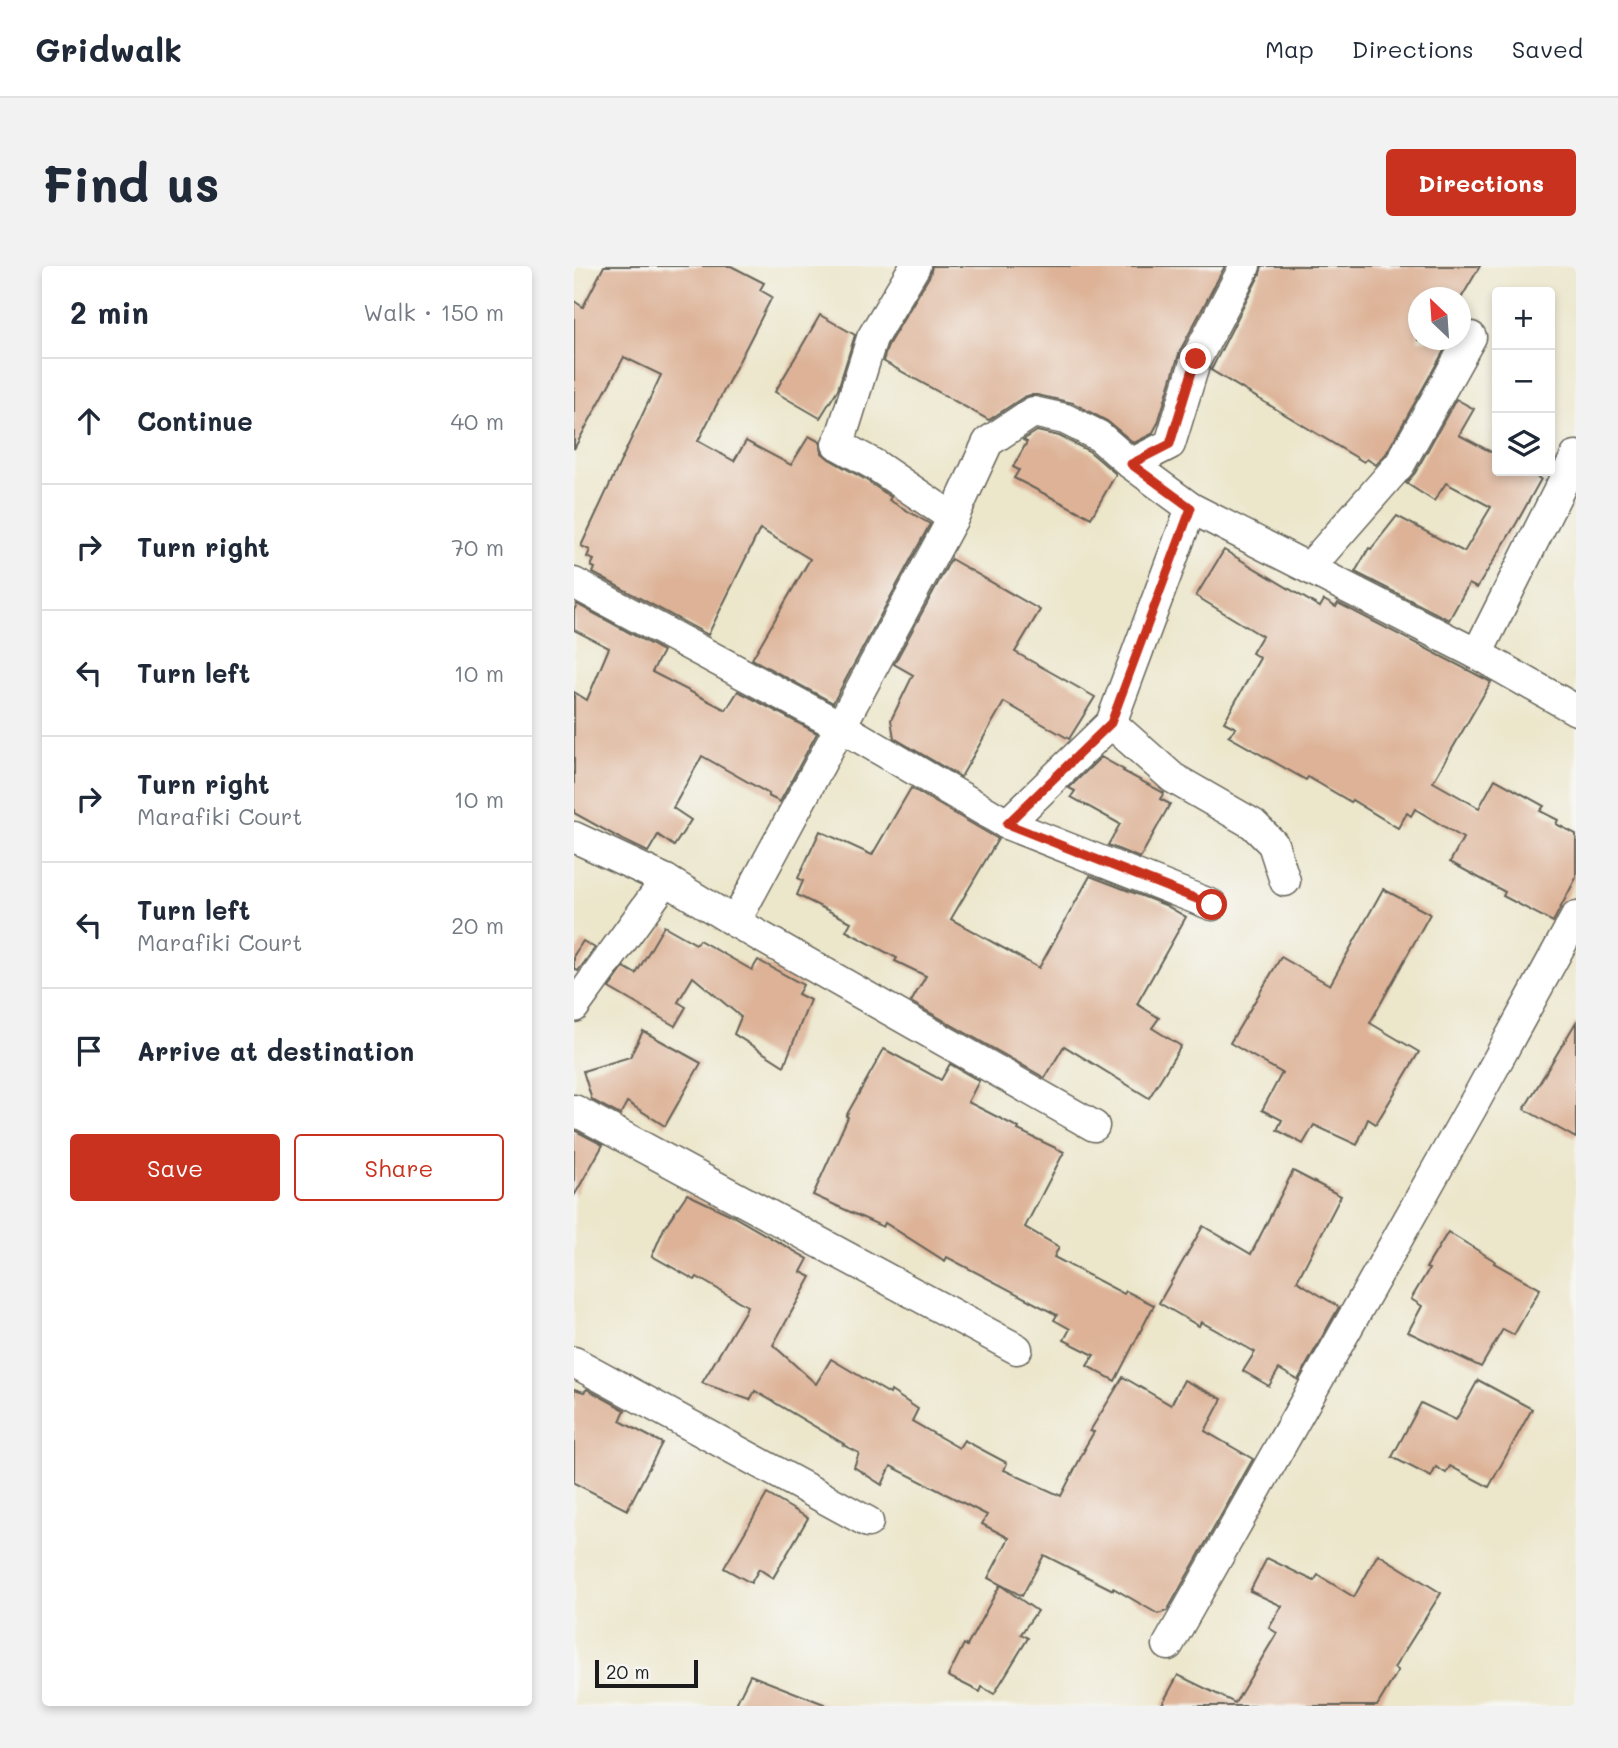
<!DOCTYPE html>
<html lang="en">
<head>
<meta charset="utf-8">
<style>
	:root { --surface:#fff; --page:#f2f2f3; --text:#1f2937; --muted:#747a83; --line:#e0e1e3; --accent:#c8321e }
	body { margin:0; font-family:Mali,sans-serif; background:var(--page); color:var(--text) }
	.controls { position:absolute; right:21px; top:21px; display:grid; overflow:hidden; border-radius:7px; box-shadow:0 4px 10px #0003 }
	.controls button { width:63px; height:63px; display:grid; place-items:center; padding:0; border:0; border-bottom:2px solid var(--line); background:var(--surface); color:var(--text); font:35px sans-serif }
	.compass { position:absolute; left:834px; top:21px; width:63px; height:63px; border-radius:50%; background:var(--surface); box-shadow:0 4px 10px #0003; rotate:335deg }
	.scale { position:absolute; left:21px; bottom:18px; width:103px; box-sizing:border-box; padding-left:7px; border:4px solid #1c1c1c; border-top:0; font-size:19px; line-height:24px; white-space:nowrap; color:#1c1c1c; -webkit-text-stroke:5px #f6f6f2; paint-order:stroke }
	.stop { position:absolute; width:21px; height:21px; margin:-16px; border:5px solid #c8321e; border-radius:50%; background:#fff }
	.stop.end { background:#c8321e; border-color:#fff; box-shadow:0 2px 7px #0008 }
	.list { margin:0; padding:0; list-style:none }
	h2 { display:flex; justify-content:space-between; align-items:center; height:91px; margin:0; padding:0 28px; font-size:30px }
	h2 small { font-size:23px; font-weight:400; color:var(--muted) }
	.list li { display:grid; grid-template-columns:46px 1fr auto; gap:21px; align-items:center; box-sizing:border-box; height:126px; padding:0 28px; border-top:2px solid var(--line) }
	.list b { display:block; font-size:26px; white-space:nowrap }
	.list p { margin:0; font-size:23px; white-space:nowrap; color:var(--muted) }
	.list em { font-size:23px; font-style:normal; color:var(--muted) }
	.actions { display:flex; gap:14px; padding:21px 28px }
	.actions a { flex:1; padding:16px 0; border:2px solid var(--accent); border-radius:7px; text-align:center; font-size:24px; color:var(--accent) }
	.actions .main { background:var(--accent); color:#fff }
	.icon { flex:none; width:38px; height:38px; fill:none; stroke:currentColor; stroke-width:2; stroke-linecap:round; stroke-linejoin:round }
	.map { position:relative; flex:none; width:1002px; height:1440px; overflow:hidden; border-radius:7px }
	header { display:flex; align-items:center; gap:42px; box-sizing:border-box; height:98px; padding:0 35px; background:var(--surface); border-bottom:2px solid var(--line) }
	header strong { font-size:33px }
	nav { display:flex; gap:38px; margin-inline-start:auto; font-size:24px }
	.intro { display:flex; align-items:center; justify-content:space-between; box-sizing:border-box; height:168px; padding:0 42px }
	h1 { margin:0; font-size:49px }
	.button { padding:18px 32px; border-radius:7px; background:var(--accent); color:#fff; font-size:24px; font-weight:700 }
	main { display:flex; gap:42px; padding:0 42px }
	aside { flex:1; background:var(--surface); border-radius:7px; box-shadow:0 4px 10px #0003 }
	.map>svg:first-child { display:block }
</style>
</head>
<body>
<header>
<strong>Gridwalk</strong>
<nav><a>Map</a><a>Directions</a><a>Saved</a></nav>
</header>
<div class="intro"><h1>Find us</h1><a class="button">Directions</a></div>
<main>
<aside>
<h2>2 min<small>Walk · 150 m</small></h2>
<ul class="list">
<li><svg class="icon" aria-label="ahead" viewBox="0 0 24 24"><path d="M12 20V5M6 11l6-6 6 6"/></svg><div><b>Continue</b></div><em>40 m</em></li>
<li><svg class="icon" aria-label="right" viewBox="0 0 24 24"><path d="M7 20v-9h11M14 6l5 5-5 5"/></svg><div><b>Turn right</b></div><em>70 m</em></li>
<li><svg class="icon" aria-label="left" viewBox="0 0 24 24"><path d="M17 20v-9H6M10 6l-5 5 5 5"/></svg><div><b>Turn left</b></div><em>10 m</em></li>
<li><svg class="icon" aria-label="right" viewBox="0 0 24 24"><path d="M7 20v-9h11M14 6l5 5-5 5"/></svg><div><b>Turn right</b><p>Marafiki Court</p></div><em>10 m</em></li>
<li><svg class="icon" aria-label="left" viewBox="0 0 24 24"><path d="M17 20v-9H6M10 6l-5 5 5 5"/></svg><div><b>Turn left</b><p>Marafiki Court</p></div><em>20 m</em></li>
<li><svg class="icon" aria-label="arrive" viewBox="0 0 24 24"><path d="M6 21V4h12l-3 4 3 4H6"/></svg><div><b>Arrive at destination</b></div></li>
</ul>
<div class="actions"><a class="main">Save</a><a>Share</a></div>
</aside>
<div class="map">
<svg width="1002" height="1440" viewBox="0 0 1002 1440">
	<rect width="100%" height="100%" fill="#f6f6f2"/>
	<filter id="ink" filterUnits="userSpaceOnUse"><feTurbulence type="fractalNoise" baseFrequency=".0143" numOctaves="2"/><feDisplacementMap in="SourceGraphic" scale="14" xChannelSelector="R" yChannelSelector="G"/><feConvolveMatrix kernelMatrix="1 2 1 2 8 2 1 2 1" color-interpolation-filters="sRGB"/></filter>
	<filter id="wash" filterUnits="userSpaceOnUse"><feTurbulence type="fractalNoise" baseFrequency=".00686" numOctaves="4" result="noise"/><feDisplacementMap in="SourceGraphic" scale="28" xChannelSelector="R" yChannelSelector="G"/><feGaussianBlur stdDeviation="1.57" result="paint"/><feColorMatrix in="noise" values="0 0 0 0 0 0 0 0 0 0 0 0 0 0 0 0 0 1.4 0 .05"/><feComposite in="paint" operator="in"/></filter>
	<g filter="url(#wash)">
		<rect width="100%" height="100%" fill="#ece6cb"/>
		<g id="blocks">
			<!-- building -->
			<g fill="#ddb297">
				<path d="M 30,0 L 157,0 L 190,17 L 186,24 L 198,31 L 124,175 L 160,195 L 172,175 L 217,199 L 235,170 L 246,176 L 248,187 L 255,193 L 292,214 L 317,231 L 315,234 L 356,258 L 259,437 L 178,393 L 236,293 L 186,263 L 134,369 L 19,307 L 21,302 L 17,300 L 20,294 L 13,291 L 16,284 L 7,280 L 87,109 L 50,91 L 0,183 L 0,35 L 9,41 Z"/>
				<path d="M 358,0 L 651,0 L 606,85 L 584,157 L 578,168 L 560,177 L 533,155 L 499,137 L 463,129 L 456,129 L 450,131 L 415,154 L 309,95 L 314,79 L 356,9 Z"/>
				<path d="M 688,0 L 906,0 L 886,34 L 886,32 L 844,32 L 844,74 L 876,74 L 812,188 L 802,199 L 793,193 L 790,196 L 637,104 L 686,8 Z"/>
				<path d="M 246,49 L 281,69 L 264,123 L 246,152 L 201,126 Z"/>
				<path d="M 882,133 L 900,143 L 885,169 L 923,189 L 923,205 L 952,205 L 967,213 L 942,258 L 903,322 L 895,318 L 875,354 L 781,306 L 795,282 L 797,283 L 823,250 L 890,286 L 917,241 L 872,217 L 860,235 L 832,217 L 841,207 Z"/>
				<path d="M 463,165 L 485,170 L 515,185 L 542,208 L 517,252 L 440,212 L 445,204 L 439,201 L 453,176 L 449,174 Z"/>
				<path d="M 650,284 L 746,341 L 750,334 L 762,341 L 764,337 L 917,416 L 859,516 L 905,542 L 921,513 L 970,540 L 966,545 L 984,554 L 982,558 L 1002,568 L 1002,612 L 979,656 L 929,630 L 931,626 L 876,596 L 889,572 L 841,543 L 837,550 L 833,547 L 824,562 L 778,534 L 777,536 L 734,511 L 732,514 L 654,470 L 662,462 L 650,456 L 686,392 L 678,387 L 688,370 L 622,330 Z"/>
				<path d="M 377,293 L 466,344 L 441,386 L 521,431 L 495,473 L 430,436 L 387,511 L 320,472 L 317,454 L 339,409 L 320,398 Z"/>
				<path d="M 3,338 L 89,385 L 78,406 L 152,444 L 164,425 L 243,467 L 206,536 L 194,530 L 195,528 L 128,490 L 99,542 L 117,554 L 100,580 L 84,569 L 74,586 L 47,573 L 0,547 L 0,426 L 13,434 L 35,382 L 0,364 L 0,344 Z"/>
				<path d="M 527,491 L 550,504 L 549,505 L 590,527 L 586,533 L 596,538 L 566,592 L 534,579 L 546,558 L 497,531 L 501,525 L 495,522 Z"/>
				<path d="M 337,522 L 424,573 L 377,653 L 465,702 L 516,610 L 591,639 L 612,651 L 563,738 L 585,752 L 578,762 L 607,780 L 575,832 L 490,780 L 471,812 L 337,736 L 352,710 L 321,695 L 323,692 L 272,665 L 277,656 L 223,629 L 229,615 L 224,612 L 246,565 L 298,589 Z"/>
				<path d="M 809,623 L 856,648 L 796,757 L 845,786 L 802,858 L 794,853 L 783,879 L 740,859 L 729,878 L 703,864 L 708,854 L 688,844 L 708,807 L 656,777 L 707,691 L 756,719 Z"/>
				<path d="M 90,660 L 122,678 L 125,674 L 178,704 L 184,694 L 229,719 L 224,728 L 236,734 L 210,800 L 160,768 L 167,751 L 119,711 L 104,736 L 112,741 L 101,760 L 35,722 L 50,701 L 62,708 Z"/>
				<path d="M 9,675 L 21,682 L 4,705 L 0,702 L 0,689 Z"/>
				<path d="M 1002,756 L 1002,872 L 950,843 Z"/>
				<path d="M 69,765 L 127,797 L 91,860 L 53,836 L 46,849 L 18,834 L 9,805 L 56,791 Z"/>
				<path d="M 310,783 L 367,814 L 376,798 L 405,815 L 394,836 L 445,862 L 444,864 L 490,886 L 451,961 L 485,981 L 480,991 L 550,1028 L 552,1025 L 580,1039 L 541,1115 L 513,1100 L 520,1089 L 490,1074 L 496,1063 L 480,1054 L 483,1049 L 373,991 L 371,995 L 311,957 L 309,961 L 239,929 L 274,851 L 272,850 Z"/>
				<path d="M 0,864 L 29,879 L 0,930 Z"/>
				<path d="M 719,905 L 767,930 L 723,1015 L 765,1041 L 724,1114 L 705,1103 L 695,1120 L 669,1105 L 681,1086 L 627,1056 L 625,1060 L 585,1037 L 629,960 L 677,988 Z"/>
				<path d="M 113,928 L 155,948 L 234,993 L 227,1006 L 237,1011 L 199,1079 L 242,1118 L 257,1093 L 316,1128 L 317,1125 L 344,1143 L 338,1155 L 385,1182 L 390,1174 L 433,1197 L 430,1204 L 487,1230 L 511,1183 L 510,1183 L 520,1166 L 516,1165 L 549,1111 L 597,1139 L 610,1114 L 648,1133 L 631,1165 L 679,1193 L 593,1345 L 584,1348 L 539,1322 L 539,1324 L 470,1289 L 448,1330 L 414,1312 L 435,1272 L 408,1258 L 413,1249 L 317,1200 L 308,1219 L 280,1201 L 285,1187 L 269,1179 L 270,1178 L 181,1125 L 176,1134 L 128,1117 L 171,1045 L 173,1040 L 123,1011 L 121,1014 L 78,990 L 90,962 Z"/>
				<path d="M 874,966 L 921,995 L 920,997 L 966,1023 L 940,1069 L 929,1063 L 907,1101 L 834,1066 L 848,1040 L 837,1033 L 855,1003 L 852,1002 Z"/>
				<path d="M 904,1114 L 958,1143 L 915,1221 L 876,1200 L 872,1207 L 862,1201 L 857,1211 L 818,1191 L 847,1137 L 882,1154 Z"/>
				<path d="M 0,1123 L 10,1126 L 13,1123 L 51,1144 L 46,1155 L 88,1177 L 53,1244 L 0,1217 Z"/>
				<path d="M 193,1228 L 234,1252 L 199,1312 L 185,1303 L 177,1317 L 150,1302 Z"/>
				<path d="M 804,1288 L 867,1327 L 820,1402 L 824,1405 L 803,1440 L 587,1440 L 604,1409 L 661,1437 L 703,1367 L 695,1362 L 708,1340 L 676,1325 L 693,1292 L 740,1315 L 744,1309 L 780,1331 Z"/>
				<path d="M 426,1319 L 463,1345 L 447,1368 L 454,1372 L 420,1428 L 408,1421 L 406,1426 L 374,1410 L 390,1378 L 393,1380 Z"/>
				<path d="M 176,1409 L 250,1438 L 250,1440 L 161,1440 Z"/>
			</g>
		</g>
	</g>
	<g filter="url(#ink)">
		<use href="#blocks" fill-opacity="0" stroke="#656359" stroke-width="2"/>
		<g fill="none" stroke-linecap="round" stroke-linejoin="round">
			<!-- street casing -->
			<g stroke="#656359" stroke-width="33">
				<g id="street">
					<path d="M 341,0 L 298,72 L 268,168 L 263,178 L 301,199 L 379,252"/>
					<path d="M 1002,190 L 903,388 L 1002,444"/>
					<path d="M 557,198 L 596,178 L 622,93 L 671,0"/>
					<path d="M 735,302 L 826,198 L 897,71"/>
					<path d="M 0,317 L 266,460 L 433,558 L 638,639"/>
					<path d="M 537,457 L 599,512 L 679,558 L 699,578 L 711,615"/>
					<path d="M 433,558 L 537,457 L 617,242"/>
					<path d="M 0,571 L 92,614 L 161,656 L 520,860"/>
					<path d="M 161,656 L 379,252 L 414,176 L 459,146 L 491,153 L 525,170 L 557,198 L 617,242 L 903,388"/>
					<path d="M 0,741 L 92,614"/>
					<path d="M 0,844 L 443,1083"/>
					<path d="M 0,1096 L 294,1256"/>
					<path d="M 594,1379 L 898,841 L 1002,651"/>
				</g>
			</g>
			<!-- street -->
			<use href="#street" stroke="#fff" stroke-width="30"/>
		</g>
	</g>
	<g fill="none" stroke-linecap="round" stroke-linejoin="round" filter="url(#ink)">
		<!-- route -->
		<path stroke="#c8321e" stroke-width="9" d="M 622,93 L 596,178 L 557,198 L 617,242 L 537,457 L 433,558 L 638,639"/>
	</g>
</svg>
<div class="controls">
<button>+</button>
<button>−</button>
<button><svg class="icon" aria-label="layers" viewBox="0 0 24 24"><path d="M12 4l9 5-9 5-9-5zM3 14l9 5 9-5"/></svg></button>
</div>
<svg class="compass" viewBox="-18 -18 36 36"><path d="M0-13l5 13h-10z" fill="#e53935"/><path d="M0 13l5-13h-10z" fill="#747a83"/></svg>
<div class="scale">20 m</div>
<div class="stop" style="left:638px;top:639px"></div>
<div class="stop end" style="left:622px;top:93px"></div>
</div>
</main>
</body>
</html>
